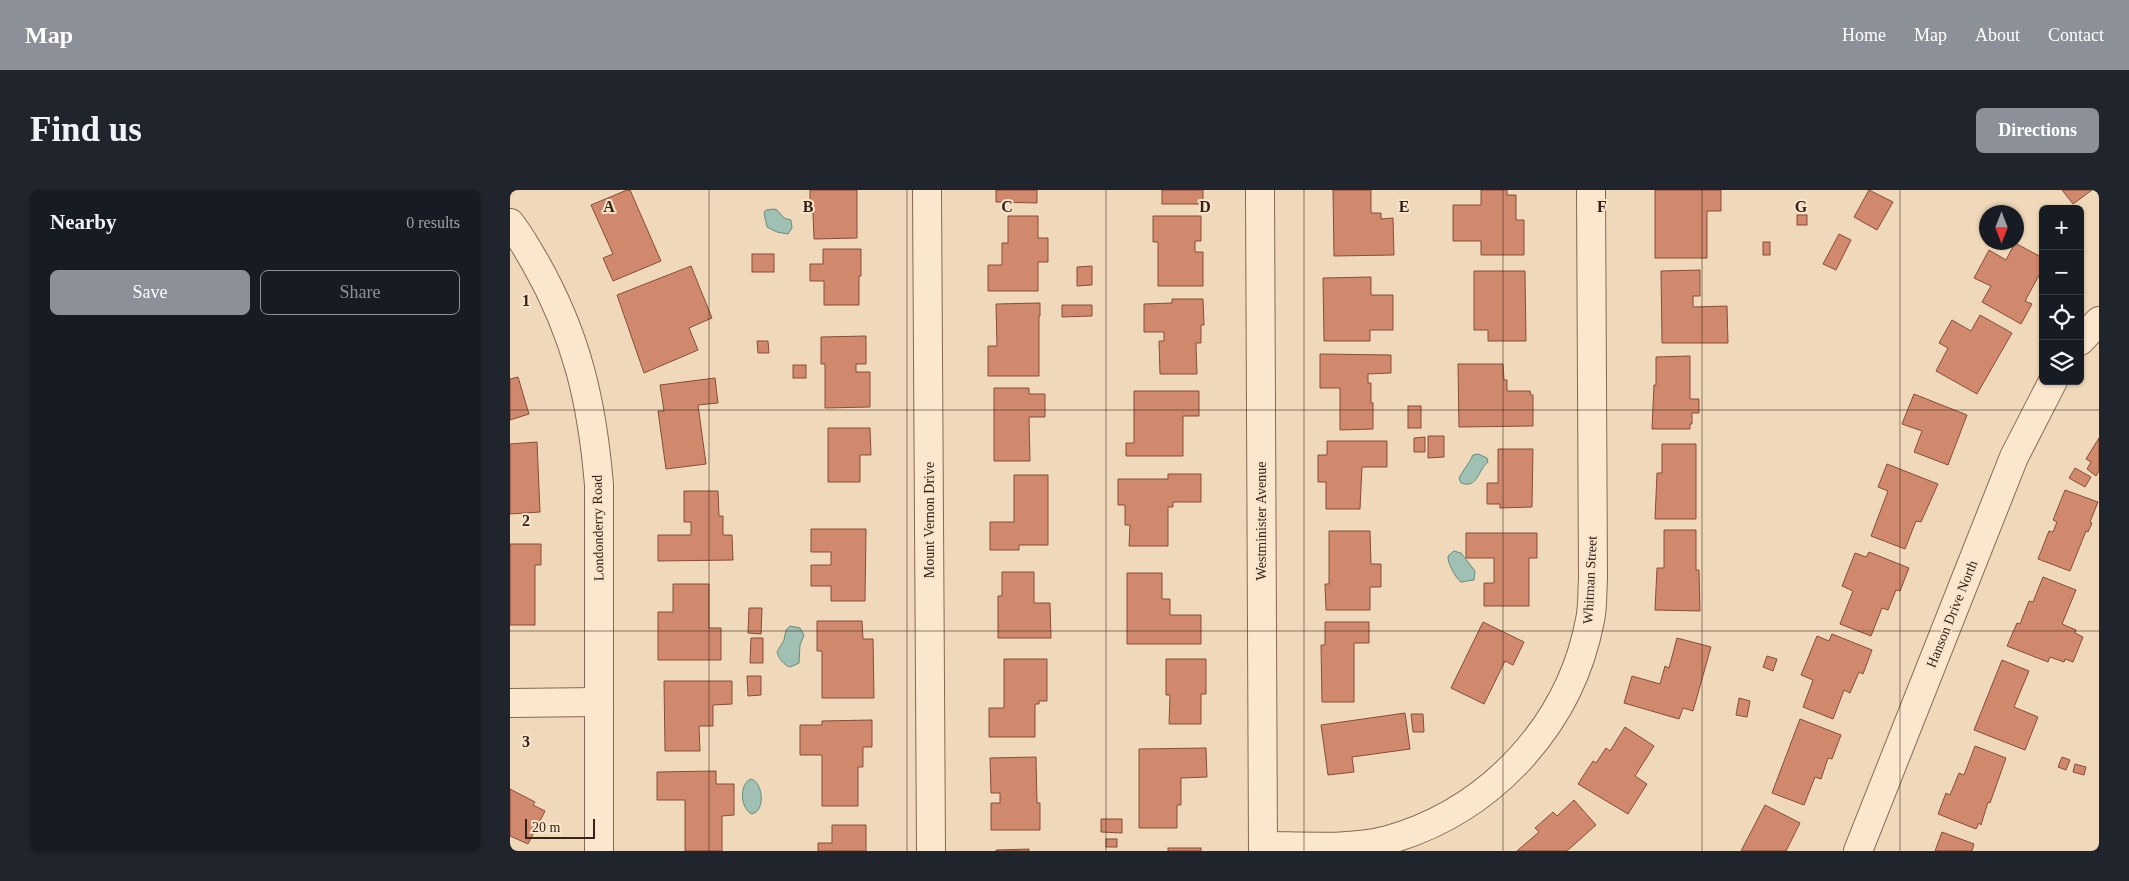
<!DOCTYPE html>
<html lang="en">
<head>
<meta charset="utf-8">
<style>
	:root { --surface:#171b24; --page:#20242c; --text:#f1f3f6; --muted:#9ea1a6; --line:#363941; --accent:#8c9099 }
	body { margin:0; font-family:"Times New Roman",serif; background:var(--page); color:var(--text) }
	.controls { position:absolute; right:15px; top:15px; display:grid; overflow:hidden; border-radius:8px; box-shadow:0 1px 4px #0004 }
	.controls button { width:45px; height:45px; display:grid; place-items:center; padding:0; border:0; border-bottom:1px solid var(--line); background:var(--surface); color:var(--text); font:25px sans-serif }
	.compass { position:absolute; left:1469px; top:15px; width:45px; height:45px; border-radius:50%; background:var(--surface); box-shadow:0 1px 4px #0004; rotate:180deg }
	.scale { position:absolute; left:15px; bottom:12px; width:70px; box-sizing:border-box; padding-left:5px; border:2px solid #35231a; border-top:0; font-size:14px; line-height:18px; white-space:nowrap; color:#35231a; -webkit-text-stroke:4px #f7e4ca; paint-order:stroke }
	.list { margin:0; padding:0; list-style:none }
	h2 { display:flex; justify-content:space-between; align-items:center; height:65px; margin:0; padding:0 20px; font-size:21px }
	h2 small { font-size:16px; font-weight:400; color:var(--muted) }
	.actions { display:flex; gap:10px; padding:15px 20px }
	.actions a { flex:1; padding:11px 0; border:1px solid var(--accent); border-radius:8px; text-align:center; font-size:18px; color:var(--accent) }
	.actions .main { background:var(--accent); color:#fff }
	.icon { flex:none; width:28px; height:28px; fill:none; stroke:currentColor; stroke-width:2; stroke-linecap:round; stroke-linejoin:round }
	.map { position:relative; flex:none; width:1589px; height:661px; overflow:hidden; border-radius:8px }
	header { display:flex; align-items:center; gap:30px; box-sizing:border-box; height:70px; padding:0 25px; background:var(--accent); color:#fff }
	header strong { font-size:24px }
	nav { display:flex; gap:28px; margin-inline-start:auto; font-size:18px }
	.intro { display:flex; align-items:center; justify-content:space-between; box-sizing:border-box; height:120px; padding:0 30px }
	h1 { margin:0; font-size:35px }
	.button { padding:12px 22px; border-radius:8px; background:var(--accent); color:#fff; font-size:18px; font-weight:700 }
	main { display:flex; gap:30px; padding:0 30px }
	aside { flex:1; background:var(--surface); border-radius:8px; box-shadow:0 1px 4px #0004 }
	.map>svg:first-child { display:block }
</style>
</head>
<body>
<header>
<strong>Map</strong>
<nav><a>Home</a><a>Map</a><a>About</a><a>Contact</a></nav>
</header>
<div class="intro"><h1>Find us</h1><a class="button">Directions</a></div>
<main>
<aside>
<h2>Nearby<small>0 results</small></h2>
<ul class="list">
</ul>
<div class="actions"><a class="main">Save</a><a>Share</a></div>
</aside>
<div class="map">
<svg width="1589" height="661" viewBox="0 0 1589 661">
	<rect width="100%" height="100%" fill="#f0d9ba"/>
	<!-- water -->
	<g fill="#9fc0b2" stroke="#668d7f">
		<path d="M 264,19 L 267,20 L 274,28 L 281,30 L 282,38 L 278,44 L 267,42 L 257,37 L 254,23 L 256,20 Z"/>
		<path d="M 968,264 L 977,268 L 978,272 C 967,281 968,299 951,293 L 949,288 C 953,280 959,274 963,265 Z"/>
		<path d="M 944,361 L 951,363 L 965,381 L 964,390 L 951,392 C 946,389 937,372 938,366 Z"/>
		<path d="M 280,436 L 290,438 L 294,445 L 290,455 L 289,473 L 280,477 C 275,476 268,468 267,462 L 274,450 L 276,440 Z"/>
		<path d="M 241,589 C 252,592 255,615 246,622 L 242,624 C 230,619 229,593 241,589 Z"/>
	</g>
	<!-- building -->
	<g fill="#d0896d" stroke="#874d38">
		<path d="M 117,0 L 120,0 L 151,71 L 103,91 L 93,68 L 103,64 L 81,15 Z"/>
		<path d="M 300,0 L 347,0 L 347,48 L 304,49 L 303,23 L 300,23 Z"/>
		<path d="M 486,0 L 527,0 L 527,13 L 486,12 Z"/>
		<rect x="652" y="0" width="41" height="14"/>
		<path d="M 823,0 L 861,0 L 861,23 L 871,23 L 871,29 L 883,28 L 884,65 L 824,66 Z"/>
		<path d="M 971,0 L 997,0 L 997,5 L 1006,5 L 1006,30 L 1014,30 L 1014,65 L 971,65 L 971,51 L 943,51 L 943,15 L 971,15 Z"/>
		<path d="M 1145,0 L 1211,0 L 1211,21 L 1197,21 L 1197,68 L 1145,68 Z"/>
		<path d="M 1359,0 L 1383,12 L 1367,40 L 1344,27 Z"/>
		<path d="M 1552,0 L 1582,0 L 1563,14 Z"/>
		<rect x="1287" y="25" width="10" height="10"/>
		<path d="M 498,26 L 528,26 L 528,48 L 538,48 L 538,72 L 528,72 L 528,101 L 478,101 L 478,75 L 492,75 L 492,53 L 498,53 Z"/>
		<path d="M 643,26 L 691,26 L 691,51 L 685,51 L 685,62 L 693,62 L 693,96 L 648,96 L 648,52 L 643,52 Z"/>
		<path d="M 1329,44 L 1341,50 L 1326,80 L 1313,74 Z"/>
		<rect x="1253" y="52" width="7" height="13"/>
		<path d="M 1505,53 L 1533,68 L 1533,78 L 1515,111 L 1522,114 L 1511,134 L 1472,112 L 1481,96 L 1464,88 L 1479,60 L 1496,70 Z"/>
		<path d="M 313,59 L 351,59 L 351,86 L 349,86 L 349,115 L 314,115 L 314,91 L 300,91 L 300,74 L 313,74 Z"/>
		<rect x="242" y="64" width="22" height="18"/>
		<path d="M 181,76 L 202,128 L 179,138 L 188,160 L 134,183 L 107,105 Z"/>
		<path d="M 582,76 L 582,95 L 567,96 L 567,77 Z"/>
		<path d="M 1190,80 L 1190,106 L 1183,106 L 1183,117 L 1217,116 L 1218,153 L 1152,153 L 1151,81 Z"/>
		<path d="M 964,81 L 1015,81 L 1016,151 L 978,151 L 978,140 L 964,140 Z"/>
		<path d="M 861,87 L 861,105 L 883,105 L 883,140 L 860,140 L 860,151 L 814,151 L 813,88 Z"/>
		<path d="M 662,109 L 693,109 L 694,135 L 691,135 L 691,153 L 686,153 L 687,184 L 650,184 L 649,151 L 654,151 L 654,142 L 634,142 L 634,114 L 662,113 Z"/>
		<path d="M 530,113 L 530,126 L 529,126 L 529,186 L 478,186 L 478,156 L 487,156 L 486,114 Z"/>
		<path d="M 552,115 L 582,115 L 582,126 L 552,127 Z"/>
		<path d="M 1470,125 L 1502,143 L 1467,204 L 1426,181 L 1438,158 L 1429,153 L 1442,130 L 1461,141 Z"/>
		<path d="M 356,146 L 356,174 L 346,174 L 346,182 L 360,182 L 360,217 L 315,218 L 315,174 L 311,174 L 311,147 Z"/>
		<path d="M 247,151 L 258,151 L 259,163 L 248,163 Z"/>
		<path d="M 810,164 L 881,165 L 881,183 L 858,184 L 858,193 L 861,193 L 861,213 L 863,213 L 863,239 L 830,240 L 830,198 L 810,198 Z"/>
		<path d="M 1180,166 L 1180,209 L 1189,209 L 1189,223 L 1182,223 L 1182,234 L 1180,234 L 1180,239 L 1142,239 L 1144,195 L 1146,195 L 1146,167 Z"/>
		<path d="M 948,174 L 993,174 L 994,190 L 997,190 L 997,201 L 1020,201 L 1021,205 L 1023,205 L 1023,236 L 949,237 Z"/>
		<rect x="283" y="175" width="13" height="13"/>
		<path d="M 8,187 L 19,224 L 0,230 L 0,189 Z"/>
		<path d="M 205,188 L 208,213 L 188,215 L 196,274 L 156,279 L 148,221 L 154,221 L 150,195 Z"/>
		<path d="M 484,198 L 519,198 L 519,204 L 535,204 L 535,227 L 519,227 L 520,271 L 484,271 Z"/>
		<path d="M 624,201 L 689,201 L 689,226 L 673,226 L 673,266 L 616,266 L 616,253 L 624,253 Z"/>
		<path d="M 1404,204 L 1457,225 L 1438,275 L 1404,262 L 1412,241 L 1392,234 Z"/>
		<rect x="898" y="216" width="13" height="22"/>
		<path d="M 318,238 L 360,238 L 361,265 L 350,265 L 350,292 L 318,292 Z"/>
		<path d="M 918,246 L 934,246 L 934,267 L 918,268 Z"/>
		<path d="M 915,247 L 915,262 L 904,262 L 904,248 Z"/>
		<path d="M 1589,248 L 1589,281 L 1586,286 L 1577,279 L 1581,272 L 1576,269 Z"/>
		<path d="M 817,251 L 877,251 L 877,277 L 852,277 L 850,319 L 816,319 L 816,292 L 808,292 L 808,265 L 817,265 Z"/>
		<path d="M 27,252 L 30,322 L 0,324 L 0,254 Z"/>
		<path d="M 1152,254 L 1186,254 L 1186,329 L 1145,329 L 1147,283 L 1152,283 Z"/>
		<path d="M 988,259 L 1023,259 L 1022,317 L 990,318 L 990,314 L 977,314 L 977,293 L 988,293 Z"/>
		<path d="M 1377,274 L 1428,294 L 1411,332 L 1406,331 L 1395,359 L 1361,346 L 1378,301 L 1368,297 Z"/>
		<path d="M 1565,278 L 1581,287 L 1575,297 L 1559,288 Z"/>
		<path d="M 658,284 L 691,284 L 691,312 L 663,312 L 663,317 L 658,317 L 658,356 L 619,356 L 620,335 L 615,335 L 615,315 L 608,315 L 608,289 L 658,289 Z"/>
		<path d="M 504,285 L 538,285 L 538,355 L 509,355 L 509,360 L 480,360 L 480,332 L 504,332 Z"/>
		<path d="M 1555,300 L 1588,312 L 1580,332 L 1582,333 L 1578,342 L 1576,341 L 1560,381 L 1528,369 L 1539,341 L 1543,342 L 1547,332 L 1543,330 Z"/>
		<path d="M 174,301 L 208,301 L 209,326 L 213,326 L 213,345 L 222,345 L 223,370 L 148,371 L 148,345 L 181,345 L 181,332 L 174,332 Z"/>
		<path d="M 301,339 L 356,339 L 355,411 L 321,411 L 321,396 L 301,396 L 301,375 L 321,375 L 321,362 L 301,362 Z"/>
		<path d="M 1154,340 L 1186,340 L 1186,380 L 1189,380 L 1190,421 L 1145,420 L 1147,378 L 1154,378 Z"/>
		<path d="M 819,341 L 860,341 L 861,374 L 871,374 L 871,397 L 860,397 L 860,420 L 816,420 L 815,394 L 819,394 Z"/>
		<path d="M 956,343 L 1027,343 L 1027,368 L 1019,368 L 1019,416 L 974,416 L 974,393 L 984,393 L 984,368 L 956,368 Z"/>
		<path d="M 0,354 L 31,354 L 31,375 L 25,375 L 25,435 L 0,435 Z"/>
		<path d="M 1359,362 L 1399,378 L 1390,401 L 1386,400 L 1378,420 L 1372,418 L 1361,446 L 1330,434 L 1343,401 L 1332,396 L 1345,363 L 1356,367 Z"/>
		<path d="M 492,382 L 524,382 L 524,413 L 540,413 L 541,448 L 488,448 L 488,406 L 492,406 Z"/>
		<path d="M 617,383 L 652,383 L 652,409 L 660,409 L 660,425 L 691,425 L 691,454 L 617,454 Z"/>
		<path d="M 1533,387 L 1566,400 L 1552,434 L 1566,440 L 1565,443 L 1573,447 L 1563,472 L 1555,469 L 1554,472 L 1540,467 L 1538,472 L 1497,456 L 1507,433 L 1510,434 L 1519,411 L 1523,412 Z"/>
		<path d="M 163,394 L 199,394 L 199,438 L 211,438 L 211,470 L 148,470 L 148,422 L 163,422 Z"/>
		<path d="M 239,418 L 252,418 L 251,444 L 238,443 Z"/>
		<path d="M 307,431 L 352,431 L 353,449 L 363,449 L 364,508 L 312,508 L 312,461 L 307,461 Z"/>
		<path d="M 815,432 L 859,432 L 859,453 L 844,453 L 844,512 L 812,512 L 811,455 L 815,455 Z"/>
		<path d="M 973,432 L 1014,452 L 1003,475 L 995,471 L 974,514 L 941,498 Z"/>
		<path d="M 1322,444 L 1362,460 L 1353,484 L 1349,482 L 1340,503 L 1334,500 L 1323,529 L 1293,517 L 1303,490 L 1291,485 L 1307,446 L 1319,451 Z"/>
		<path d="M 241,448 L 253,448 L 253,473 L 240,473 Z"/>
		<path d="M 1167,448 L 1201,457 L 1183,521 L 1173,518 L 1169,529 L 1114,513 L 1122,486 L 1150,494 L 1155,476 L 1159,478 Z"/>
		<path d="M 1257,466 L 1267,469 L 1263,481 L 1253,477 Z"/>
		<path d="M 494,469 L 537,469 L 537,511 L 529,511 L 529,514 L 525,514 L 525,547 L 479,547 L 479,518 L 494,518 Z"/>
		<path d="M 656,469 L 696,469 L 696,504 L 691,504 L 691,534 L 659,534 L 660,505 L 656,505 Z"/>
		<path d="M 1492,470 L 1519,481 L 1504,517 L 1528,527 L 1515,560 L 1464,540 Z"/>
		<path d="M 237,486 L 251,486 L 251,505 L 238,506 Z"/>
		<path d="M 154,491 L 222,491 L 222,514 L 203,515 L 203,536 L 189,536 L 190,561 L 155,561 Z"/>
		<path d="M 1229,508 L 1240,511 L 1237,527 L 1226,525 Z"/>
		<path d="M 895,523 L 900,559 L 842,567 L 844,582 L 818,585 L 811,535 Z"/>
		<path d="M 901,524 L 913,524 L 914,542 L 903,542 Z"/>
		<path d="M 1290,529 L 1331,545 L 1322,569 L 1318,568 L 1311,589 L 1305,587 L 1294,615 L 1262,603 Z"/>
		<path d="M 362,530 L 362,557 L 353,557 L 353,577 L 348,577 L 348,616 L 312,616 L 312,565 L 290,565 L 290,535 L 312,535 L 312,531 Z"/>
		<path d="M 1115,537 L 1144,556 L 1125,586 L 1137,594 L 1118,624 L 1068,594 L 1083,571 L 1086,573 L 1096,558 L 1100,561 Z"/>
		<path d="M 1465,556 L 1496,568 L 1480,613 L 1478,612 L 1471,635 L 1469,633 L 1466,639 L 1428,624 L 1436,603 L 1440,605 L 1449,583 L 1454,585 Z"/>
		<path d="M 696,558 L 697,587 L 671,588 L 671,615 L 667,615 L 667,638 L 629,638 L 629,559 Z"/>
		<path d="M 526,567 L 527,613 L 530,613 L 530,640 L 481,640 L 481,613 L 490,613 L 490,603 L 481,603 L 480,568 Z"/>
		<path d="M 1552,567 L 1560,570 L 1556,580 L 1548,577 Z"/>
		<path d="M 1565,574 L 1576,577 L 1574,585 L 1563,582 Z"/>
		<path d="M 206,581 L 206,594 L 224,594 L 224,625 L 212,626 L 212,661 L 175,661 L 175,610 L 147,610 L 147,582 Z"/>
		<path d="M 0,599 L 25,612 L 23,615 L 35,621 L 18,654 L 0,646 Z"/>
		<path d="M 1064,610 L 1086,635 L 1057,661 L 1007,661 L 1029,642 L 1025,638 L 1043,622 L 1047,626 Z"/>
		<path d="M 1255,615 L 1290,633 L 1276,661 L 1231,661 Z"/>
		<path d="M 591,629 L 612,629 L 612,643 L 591,642 Z"/>
		<path d="M 322,635 L 356,635 L 356,661 L 308,661 L 308,653 L 322,653 Z"/>
		<path d="M 1432,642 L 1464,654 L 1462,661 L 1425,661 Z"/>
		<rect x="596" y="649" width="11" height="8"/>
		<rect x="658" y="658" width="33" height="3"/>
		<path d="M 519,659 L 519,661 L 486,661 L 486,660 Z"/>
	</g>
	<g fill="none" stroke-linecap="round" stroke-linejoin="round">
		<!-- minor casing -->
		<g stroke="#876854" stroke-width="30">
			<g id="minor">
				<path d="M 417,0 L 421,661"/>
				<path d="M 750,0 L 753,661"/>
				<path d="M 0,33 C 10,45 17,59 25,72 C 67,146 82,212 89,295 L 89,661"/>
				<path d="M 1570,151 L 1589,131"/>
				<path d="M 0,513 L 88,512"/>
				<path d="M 753,656 C 790,656 843,660 878,650 C 980,621 1060,536 1080,430 C 1083,417 1082,402 1083,389 L 1081,0"/>
				<path d="M 1348,661 L 1504,267 L 1543,191"/>
			</g>
		</g>
		<!-- minor -->
		<use href="#minor" stroke="#fbe7cd" stroke-width="28"/>
	</g>
	<!-- grid -->
	<path fill="none" stroke="#35231a" stroke-width="1" stroke-opacity="0.55" d="M 199,0 L 199,661M 397,0 L 397,661M 596,0 L 596,661M 794,0 L 794,661M 993,0 L 993,661M 1192,0 L 1192,661M 1390,0 L 1390,661M 0,220 L 1589,220M 0,441 L 1589,441"/>
	<g text-anchor="middle" dominant-baseline="central" stroke-width="4" stroke-linejoin="round" paint-order="stroke">
		<!-- street labels -->
		<g font-size="14" fill="#35231a" stroke="#f7e4ca">
			<text transform="translate(419 330) rotate(-90)">Mount Vernon Drive</text>
			<text transform="translate(751 331) rotate(-90)">Westminister Avenue</text>
			<text transform="translate(88 338) rotate(-91)">Londonderry Road</text>
			<text transform="translate(1080 390) rotate(-87)">Whitman Street</text>
			<text transform="translate(1442 424) rotate(-68)">Hanson Drive North</text>
		</g>
	</g>
	<g font-size="16" text-anchor="middle" font-weight="bold" fill="#35231a" stroke="#f7e4ca" stroke-width="4" stroke-linejoin="round" paint-order="stroke">
		<text x="99" y="22">A</text>
		<text x="298" y="22">B</text>
		<text x="497" y="22">C</text>
		<text x="695" y="22">D</text>
		<text x="894" y="22">E</text>
		<text x="1092" y="22">F</text>
		<text x="1291" y="22">G</text>
		<text x="16" y="116">1</text>
		<text x="16" y="336">2</text>
		<text x="16" y="557">3</text>
	</g>
</svg>
<div class="controls">
<button>+</button>
<button>−</button>
<button><svg class="icon" aria-label="locate" viewBox="0 0 24 24"><circle cx="12" cy="12" r="6"/><path d="M12 2v4M12 18v4M2 12h4M18 12h4"/></svg></button>
<button><svg class="icon" aria-label="layers" viewBox="0 0 24 24"><path d="M12 4l9 5-9 5-9-5zM3 14l9 5 9-5"/></svg></button>
</div>
<svg class="compass" viewBox="-18 -18 36 36"><path d="M0-13l5 13h-10z" fill="#e53935"/><path d="M0 13l5-13h-10z" fill="#9ea1a6"/></svg>
<div class="scale">20 m</div>
</div>
</main>
</body>
</html>
